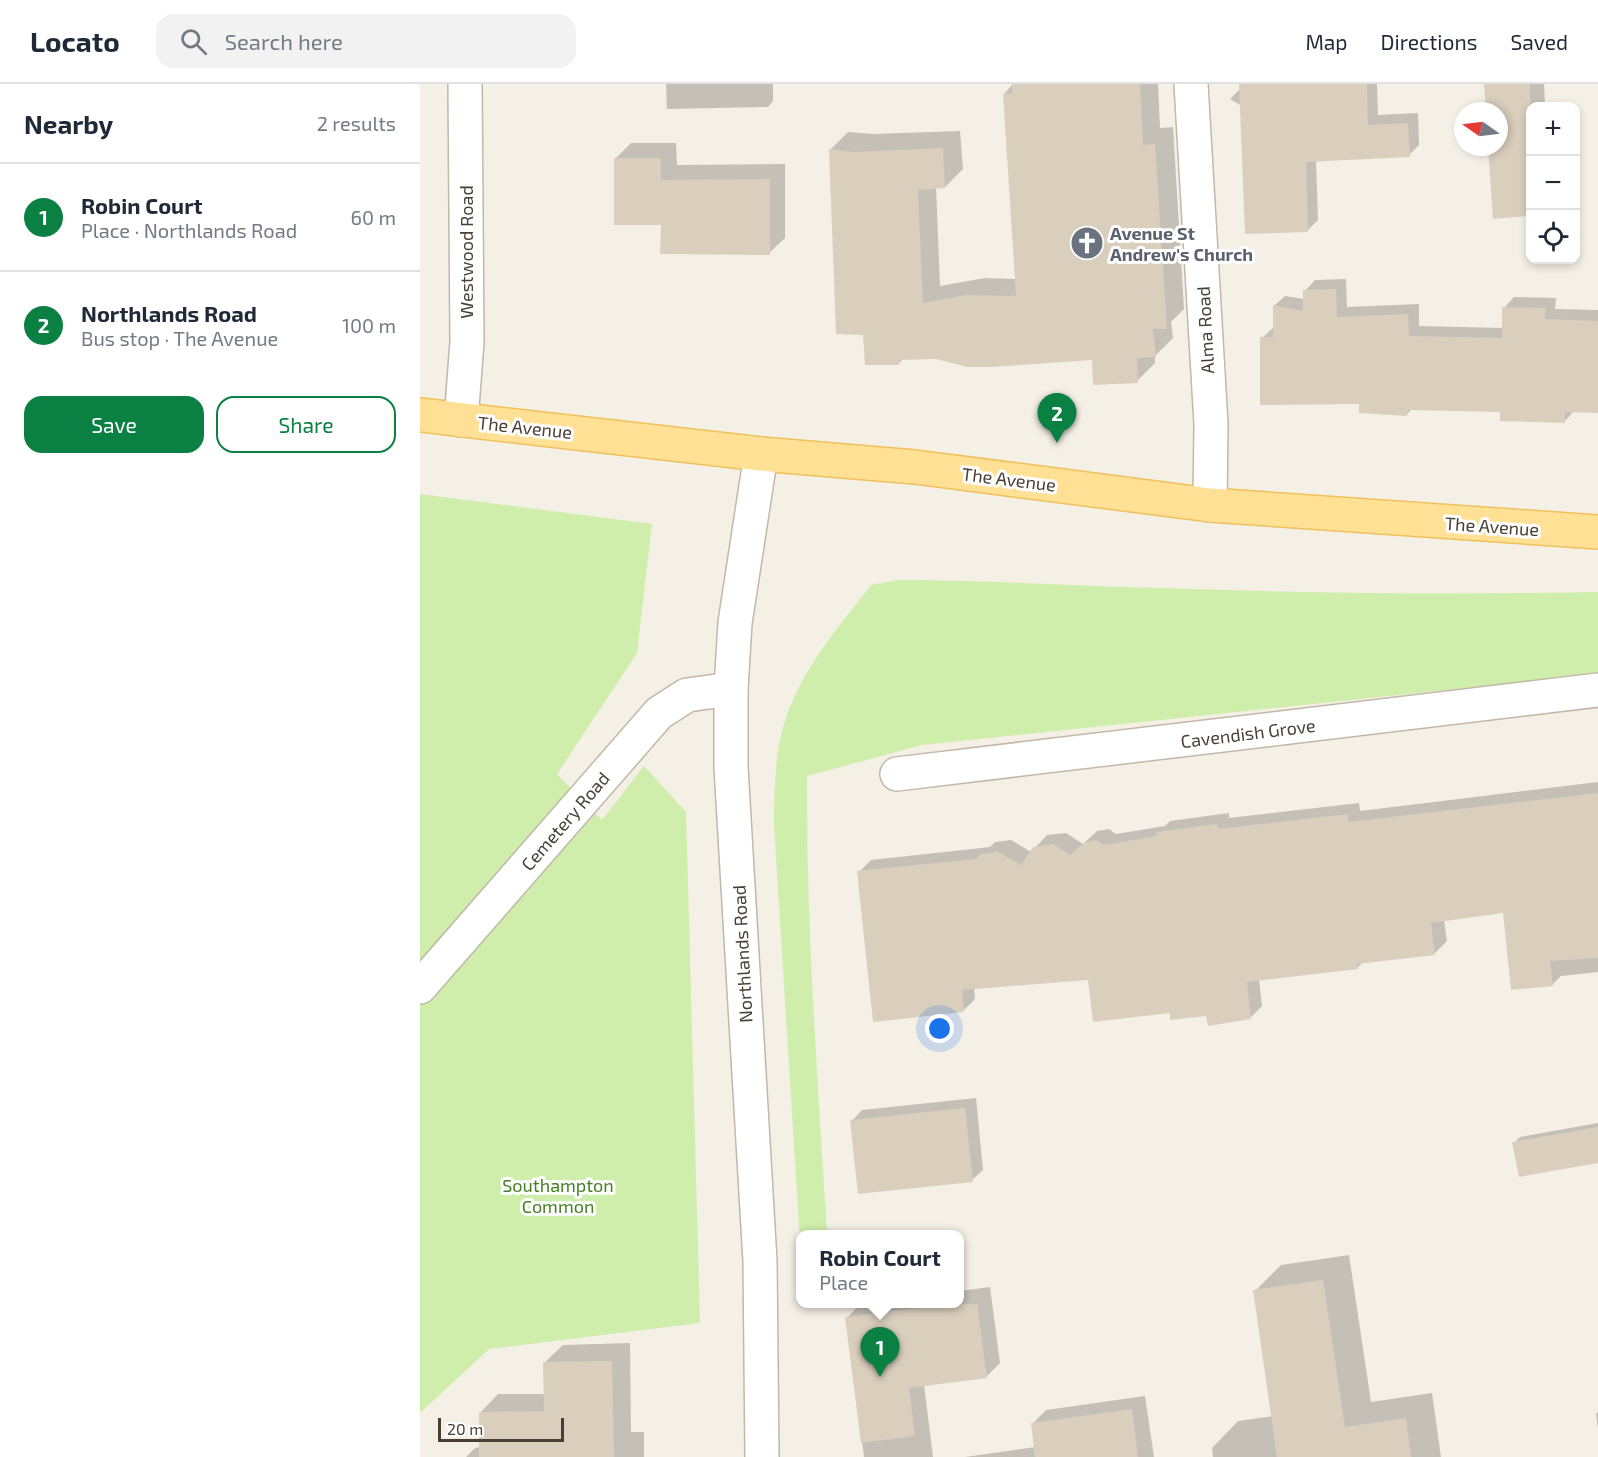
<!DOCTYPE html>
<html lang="en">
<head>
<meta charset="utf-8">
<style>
	:root { --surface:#fff; --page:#f2f2f3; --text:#1f2937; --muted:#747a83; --line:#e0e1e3; --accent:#0b8043 }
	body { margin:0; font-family:"Exo 2",sans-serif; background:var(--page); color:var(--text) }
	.controls { position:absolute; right:18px; top:18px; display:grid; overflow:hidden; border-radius:12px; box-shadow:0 3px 9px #0003 }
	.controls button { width:54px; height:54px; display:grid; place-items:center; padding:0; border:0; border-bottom:2px solid var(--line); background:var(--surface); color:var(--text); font:30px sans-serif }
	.compass { position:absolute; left:1034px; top:18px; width:54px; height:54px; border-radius:50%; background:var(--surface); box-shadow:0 3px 9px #0003; rotate:284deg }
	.scale { position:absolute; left:18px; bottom:15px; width:126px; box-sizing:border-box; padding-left:6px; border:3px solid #484035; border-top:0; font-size:16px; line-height:21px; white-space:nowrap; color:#484035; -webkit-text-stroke:4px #fff; paint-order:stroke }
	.you { position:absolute; left:520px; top:945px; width:21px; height:21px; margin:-15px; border:4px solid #fff; border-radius:50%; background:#1a73e8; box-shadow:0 0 0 9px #1a73e833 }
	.badge { display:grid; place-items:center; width:39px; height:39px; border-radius:50%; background:var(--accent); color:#fff; font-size:20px; font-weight:700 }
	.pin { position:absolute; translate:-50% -50px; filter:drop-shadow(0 2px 3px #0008) }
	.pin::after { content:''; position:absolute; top:32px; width:21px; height:18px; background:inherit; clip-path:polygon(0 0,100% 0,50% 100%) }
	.popup { position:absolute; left:376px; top:1146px; width:168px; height:78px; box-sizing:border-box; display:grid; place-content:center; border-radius:12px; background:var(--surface); filter:drop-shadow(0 2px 4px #0005); font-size:20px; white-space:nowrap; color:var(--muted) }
	.popup b { font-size:22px; color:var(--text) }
	.popup::after { content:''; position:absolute; left:50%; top:100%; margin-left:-12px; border:12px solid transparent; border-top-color:var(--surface) }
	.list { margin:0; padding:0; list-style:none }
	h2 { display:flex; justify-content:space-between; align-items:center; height:78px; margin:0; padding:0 24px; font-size:26px }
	h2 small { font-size:20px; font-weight:400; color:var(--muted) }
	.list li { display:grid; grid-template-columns:39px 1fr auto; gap:18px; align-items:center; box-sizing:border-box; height:108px; padding:0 24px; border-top:2px solid var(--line) }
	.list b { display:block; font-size:22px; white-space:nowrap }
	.list p { margin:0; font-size:20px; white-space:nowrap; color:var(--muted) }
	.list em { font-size:20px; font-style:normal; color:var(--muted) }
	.actions { display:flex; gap:12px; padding:18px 24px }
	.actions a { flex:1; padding:14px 0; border:2px solid var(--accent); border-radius:18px; text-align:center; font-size:21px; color:var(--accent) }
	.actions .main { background:var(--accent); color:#fff }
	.icon { flex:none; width:33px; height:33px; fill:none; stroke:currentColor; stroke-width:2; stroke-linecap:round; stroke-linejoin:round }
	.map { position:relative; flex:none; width:1178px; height:1373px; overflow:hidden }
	header { display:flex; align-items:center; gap:36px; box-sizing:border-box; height:84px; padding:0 30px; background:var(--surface); border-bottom:2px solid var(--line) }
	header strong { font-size:28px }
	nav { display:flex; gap:33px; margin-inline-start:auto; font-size:21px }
	.search { width:420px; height:54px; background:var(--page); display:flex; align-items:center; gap:15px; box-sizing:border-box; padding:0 21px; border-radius:18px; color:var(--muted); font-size:22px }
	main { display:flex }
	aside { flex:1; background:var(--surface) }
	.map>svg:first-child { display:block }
</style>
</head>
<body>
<header>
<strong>Locato</strong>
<div class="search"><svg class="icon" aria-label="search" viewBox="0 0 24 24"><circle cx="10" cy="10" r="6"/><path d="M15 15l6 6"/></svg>Search here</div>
<nav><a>Map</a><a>Directions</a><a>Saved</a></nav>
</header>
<main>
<aside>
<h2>Nearby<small>2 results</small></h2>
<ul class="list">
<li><span class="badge">1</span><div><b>Robin Court</b><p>Place · Northlands Road</p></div><em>60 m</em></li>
<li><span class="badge">2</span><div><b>Northlands Road</b><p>Bus stop · The Avenue</p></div><em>100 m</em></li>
</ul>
<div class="actions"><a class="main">Save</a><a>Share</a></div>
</aside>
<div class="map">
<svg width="1178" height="1373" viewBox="0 0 1178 1373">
	<rect width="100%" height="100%" fill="#f5f0e6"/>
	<!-- green -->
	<g fill="#cfedab">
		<path d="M 0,410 L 232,440 L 217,569 L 137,690 L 182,736 L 224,682 L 266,728 L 280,1239 L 69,1265 L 0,1329 Z"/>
		<path d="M 479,496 C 567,496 655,502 742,504 C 888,509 1033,511 1178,508 L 1178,590 L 502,661 L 387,692 C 386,845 398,998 407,1150 L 380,1150 L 380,1157 L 354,741 C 354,703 355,658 370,623 C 388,578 421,540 451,501 Z"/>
	</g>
	<!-- shadow -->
	<g fill="#0003">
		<path d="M 246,0 L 353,0 L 353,17 L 348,23 L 247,25 Z"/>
		<path d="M 593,0 L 738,0 L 740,44 L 753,43 L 764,225 L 751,238 L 753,254 L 735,272 L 735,279 L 717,297 L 673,274 L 516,274 L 483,275 L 479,279 L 444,249 L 410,66 L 428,48 L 453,50 L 540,47 L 543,85 L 525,103 L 516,103 L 520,202 L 565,194 L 596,195 L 584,10 Z"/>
		<path d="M 825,0 L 957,0 L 958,31 L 998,29 L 999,61 L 989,71 L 896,76 L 898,136 L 888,146 L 822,22 L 810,15 Z"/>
		<path d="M 1065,0 L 1124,0 L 1125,22 L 1110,22 L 1110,131 L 1075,133 L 1070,63 L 1079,63 L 1079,27 L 1067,27 Z"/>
		<path d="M 211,59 L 256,59 L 257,81 L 365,80 L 365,154 L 349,169 L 195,75 Z"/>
		<path d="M 926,195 L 927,223 L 999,220 L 999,242 L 1083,244 L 1084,224 L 1094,213 L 1136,214 L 1135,225 L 1178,226 L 1178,328 L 1154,327 L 1145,337 L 1082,327 L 993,324 L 987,330 L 941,319 L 842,254 L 854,243 L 854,222 L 865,212 L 884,215 L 885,207 L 895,196 Z"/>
		<path d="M 1178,698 L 1178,888 L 1141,892 L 1132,901 L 1084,828 L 1024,836 L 1027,857 L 1015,869 L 943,878 L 937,884 L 839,895 L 842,922 L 830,934 L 751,927 L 669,894 L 554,903 L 555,915 L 543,927 L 439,788 L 451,776 L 570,763 L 575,758 L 591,756 L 611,768 L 627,751 L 646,749 L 663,760 L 677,747 L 689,745 L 696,750 L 745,742 L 750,737 L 809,729 L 809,734 L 939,719 L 940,727 Z"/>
		<path d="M 556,1014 L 563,1086 L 552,1096 L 432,1037 L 442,1026 Z"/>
		<path d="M 1178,1039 L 1178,1077 L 1094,1059 L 1100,1053 Z"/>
		<path d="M 929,1171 L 951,1318 L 1012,1309 L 1021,1373 L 793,1373 L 792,1364 L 818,1337 L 853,1332 L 835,1207 L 861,1181 Z"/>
		<path d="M 570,1203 L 580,1279 L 566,1293 L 504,1301 L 513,1373 L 444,1373 L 427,1234 L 440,1220 L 540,1220 L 540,1207 Z"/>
		<path d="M 210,1259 L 211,1348 L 224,1348 L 224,1373 L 46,1373 L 55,1364 L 61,1363 L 60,1329 L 78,1310 L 125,1310 L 124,1279 L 143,1261 Z"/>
		<path d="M 725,1312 L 734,1373 L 545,1373 L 615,1363 L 612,1340 L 626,1326 Z"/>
		<path d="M 1178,1328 L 1178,1345 L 1176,1330 Z"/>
	</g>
	<!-- building -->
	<g fill="#dacfbd">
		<path d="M 592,0 L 720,0 L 723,61 L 735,60 L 747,245 L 733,245 L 736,273 L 717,274 L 718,299 L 673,301 L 672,276 L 573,283 L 547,283 L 516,275 L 479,276 L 479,281 L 445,281 L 443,251 L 416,250 L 409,65 L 434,68 L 523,64 L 525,104 L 498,106 L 503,219 L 546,211 L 596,212 L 583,10 L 592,9 Z"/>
		<path d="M 819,0 L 947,0 L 948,41 L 988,39 L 990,73 L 886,78 L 888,148 L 825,150 Z"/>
		<path d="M 1064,0 L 1110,0 L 1110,132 L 1073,135 L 1068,63 L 1079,63 L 1079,27 L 1066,27 Z"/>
		<path d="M 194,74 L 241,74 L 241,96 L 350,95 L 350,171 L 240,170 L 241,141 L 194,141 Z"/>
		<path d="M 916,205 L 917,233 L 988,230 L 989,252 L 1082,254 L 1082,223 L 1126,224 L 1125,235 L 1178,237 L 1178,329 L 1145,328 L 1145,339 L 1080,337 L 1080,328 L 988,326 L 987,332 L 939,329 L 939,320 L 840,321 L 840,253 L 853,253 L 853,221 L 883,227 L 883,206 Z"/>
		<path d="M 1178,709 L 1178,874 L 1130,877 L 1133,902 L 1091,906 L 1083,829 L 1011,839 L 1015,871 L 937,880 L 938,885 L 827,898 L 831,935 L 788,942 L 786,932 L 750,936 L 750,929 L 673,938 L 668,896 L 542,906 L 544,928 L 453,938 L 437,787 L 556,775 L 561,770 L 578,768 L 601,781 L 613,763 L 633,760 L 650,771 L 664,759 L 676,756 L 684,761 L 737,752 L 736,748 L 797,740 L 798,745 L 928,730 L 928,738 Z"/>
		<path d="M 545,1024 L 553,1098 L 438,1110 L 430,1036 Z"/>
		<path d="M 1178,1043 L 1178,1079 L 1099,1093 L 1092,1058 Z"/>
		<path d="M 903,1196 L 925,1343 L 986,1334 L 991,1373 L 857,1373 L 833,1206 Z"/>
		<path d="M 533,1220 L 557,1220 L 567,1294 L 489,1304 L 495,1352 L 441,1359 L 425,1233 Z"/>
		<path d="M 192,1277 L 194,1373 L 59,1373 L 59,1328 L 124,1327 L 123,1278 Z"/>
		<path d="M 712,1325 L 718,1373 L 615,1373 L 611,1339 Z"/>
	</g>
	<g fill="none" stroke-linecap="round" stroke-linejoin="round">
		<!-- minor casing -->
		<g stroke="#c1b8a8" stroke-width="36">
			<g id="minor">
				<path d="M 771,0 L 791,340 L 790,421"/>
				<path d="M 41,336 L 47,258 L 45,0"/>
				<path d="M 341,370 L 315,539 L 311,605 L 311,683 L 340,1177 L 342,1373"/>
				<path d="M 477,690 L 1178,606"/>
				<path d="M 0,903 L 239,629 L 267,611 L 311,605"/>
			</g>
		</g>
		<!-- primary casing -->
		<g stroke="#efc15a" stroke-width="36">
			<path id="primary" d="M 0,331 L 341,370 L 495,383 L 790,421 L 1178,448"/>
		</g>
		<!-- minor -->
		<use href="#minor" stroke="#fff" stroke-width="33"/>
		<!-- primary -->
		<use href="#primary" stroke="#ffe095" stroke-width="33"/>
	</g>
	<!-- icons -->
	<defs>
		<g id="church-disc" transform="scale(1.725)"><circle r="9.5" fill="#6b7280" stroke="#fff"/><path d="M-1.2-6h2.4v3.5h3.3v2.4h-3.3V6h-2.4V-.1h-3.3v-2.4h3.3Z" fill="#fff"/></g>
	</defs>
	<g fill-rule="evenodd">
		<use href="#church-disc" x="667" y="159"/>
	</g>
	<g text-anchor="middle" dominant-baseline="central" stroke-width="6" stroke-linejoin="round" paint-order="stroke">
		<!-- worship labels -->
		<g font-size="18" font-weight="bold" fill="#5b616d" stroke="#fff" text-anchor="start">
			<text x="690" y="149">Avenue St<tspan x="690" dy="21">Andrew's Church</tspan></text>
		</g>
		<!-- street labels -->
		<g font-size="18" fill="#484035" stroke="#fff">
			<text transform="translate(46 168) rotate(-90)">Westwood Road</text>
			<text transform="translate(785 246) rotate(-93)">Alma Road</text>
			<text transform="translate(105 343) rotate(6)">The Avenue</text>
			<text transform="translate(589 395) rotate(7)">The Avenue</text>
			<text transform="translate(1072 442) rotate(4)">The Avenue</text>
			<text transform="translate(828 649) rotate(-7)">Cavendish Grove</text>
			<text transform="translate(145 737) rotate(-49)">Cemetery Road</text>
			<text transform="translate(322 870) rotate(-93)">Northlands Road</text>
		</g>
		<!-- park labels -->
		<g font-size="18" fill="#468022" stroke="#fff">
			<text x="138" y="1101">Southampton<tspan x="138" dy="21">Common</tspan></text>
		</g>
	</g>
</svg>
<div class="controls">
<button>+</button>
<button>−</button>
<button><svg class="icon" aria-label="locate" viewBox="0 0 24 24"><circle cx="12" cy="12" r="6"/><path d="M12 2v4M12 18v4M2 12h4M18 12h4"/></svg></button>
</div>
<svg class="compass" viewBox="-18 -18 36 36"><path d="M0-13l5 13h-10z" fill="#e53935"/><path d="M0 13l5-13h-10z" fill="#747a83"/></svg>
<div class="scale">20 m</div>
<div class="you"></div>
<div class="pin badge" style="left:460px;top:1293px">1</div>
<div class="popup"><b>Robin Court</b>Place</div>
<div class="pin badge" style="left:637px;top:359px">2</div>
</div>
</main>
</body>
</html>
